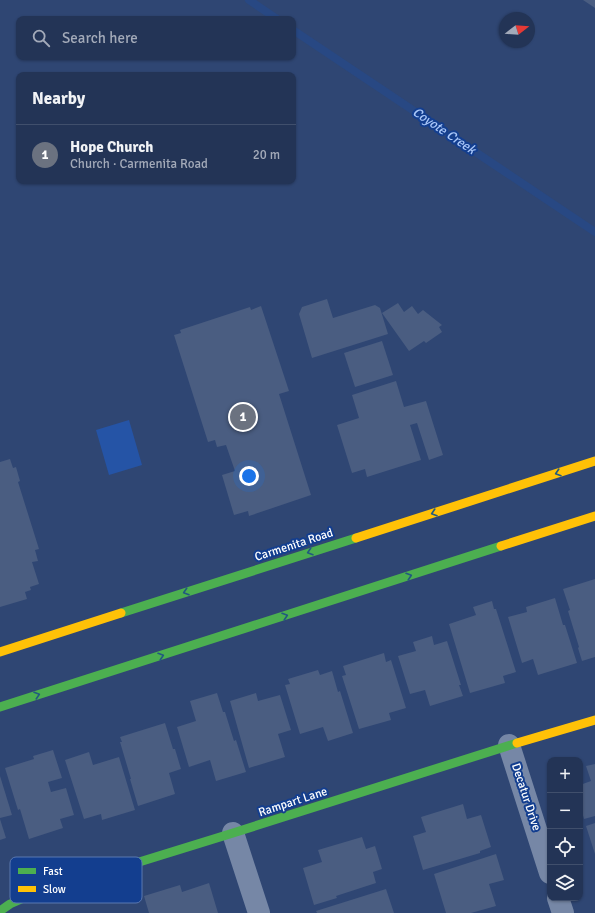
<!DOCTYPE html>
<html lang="en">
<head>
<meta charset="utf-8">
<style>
	:root { --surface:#233456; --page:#2b3c5c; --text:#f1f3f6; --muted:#a3aab9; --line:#404f6c; --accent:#bca0f2 }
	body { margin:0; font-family:Signika,sans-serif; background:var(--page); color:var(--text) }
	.controls { position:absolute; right:12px; bottom:12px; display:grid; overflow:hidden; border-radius:8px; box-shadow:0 1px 3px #0004 }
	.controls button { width:36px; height:36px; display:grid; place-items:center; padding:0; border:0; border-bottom:1px solid var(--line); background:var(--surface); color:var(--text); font:20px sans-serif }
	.compass { position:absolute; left:499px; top:12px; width:36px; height:36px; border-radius:50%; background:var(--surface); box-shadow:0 1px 3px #0004; rotate:73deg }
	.you { position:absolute; left:249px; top:476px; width:14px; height:14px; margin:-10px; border:3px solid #fff; border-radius:50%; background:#1a73e8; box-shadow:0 0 0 6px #1a73e833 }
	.badge { display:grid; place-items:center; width:26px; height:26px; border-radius:50%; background:var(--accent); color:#fff; font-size:13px; font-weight:700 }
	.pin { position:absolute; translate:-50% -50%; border:2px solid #fff; box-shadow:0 1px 4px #0006 }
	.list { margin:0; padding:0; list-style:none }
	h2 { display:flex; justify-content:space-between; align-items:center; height:52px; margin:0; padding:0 16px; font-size:17px }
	h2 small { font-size:13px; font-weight:400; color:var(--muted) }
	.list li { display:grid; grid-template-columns:26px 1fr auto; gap:12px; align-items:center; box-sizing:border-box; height:60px; padding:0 16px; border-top:1px solid var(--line) }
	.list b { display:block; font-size:15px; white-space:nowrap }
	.list p { margin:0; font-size:13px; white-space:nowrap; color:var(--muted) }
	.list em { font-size:13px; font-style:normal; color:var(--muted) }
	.icon { flex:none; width:22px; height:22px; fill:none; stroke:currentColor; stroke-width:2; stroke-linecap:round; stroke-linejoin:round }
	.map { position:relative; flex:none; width:595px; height:913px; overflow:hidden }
	.search { position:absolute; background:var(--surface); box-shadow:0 1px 3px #0004; left:16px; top:16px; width:280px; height:44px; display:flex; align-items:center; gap:10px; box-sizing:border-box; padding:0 14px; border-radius:8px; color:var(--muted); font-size:15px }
	.panel { position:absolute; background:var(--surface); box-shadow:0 1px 3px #0004; left:16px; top:72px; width:280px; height:112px; border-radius:8px }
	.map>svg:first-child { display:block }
</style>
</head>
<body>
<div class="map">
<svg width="595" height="913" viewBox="0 0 595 913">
	<rect width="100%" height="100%" fill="#2f4673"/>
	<!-- green -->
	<path fill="#2554a6" d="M 129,420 L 142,465 L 109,475 L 96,430 Z"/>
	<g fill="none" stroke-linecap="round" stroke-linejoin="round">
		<!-- stream -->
		<g stroke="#284883" stroke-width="8">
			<path d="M 249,0 L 277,19"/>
			<path d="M 293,30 L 595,232"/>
		</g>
	</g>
	<!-- building -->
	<g fill="#4a5d81">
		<path d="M 583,0 L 595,0 L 595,8 Z"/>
		<path d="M 327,299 L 333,318 L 375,305 L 380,308 L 388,334 L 312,358 L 299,314 L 302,307 Z"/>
		<path d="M 398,303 L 404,312 L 412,306 L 418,314 L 423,310 L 442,325 L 439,327 L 442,332 L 426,343 L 424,341 L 409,351 L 382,313 Z"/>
		<path d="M 261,306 L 289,391 L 279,394 L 311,495 L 249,516 L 248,511 L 234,515 L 222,475 L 235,471 L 226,445 L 217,447 L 215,440 L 208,442 L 174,335 L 181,333 L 180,330 L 250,307 L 251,310 Z"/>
		<path d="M 382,341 L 393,375 L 355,387 L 344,353 Z"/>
		<path d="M 396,381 L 404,407 L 426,401 L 443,455 L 429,460 L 417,423 L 410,425 L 421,460 L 367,477 L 365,469 L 352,473 L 337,425 L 359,418 L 352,395 Z"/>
		<path d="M 10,459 L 13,468 L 16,467 L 20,481 L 18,482 L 39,549 L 35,550 L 38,561 L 32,562 L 39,584 L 30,587 L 31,590 L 25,592 L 27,599 L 0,607 L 0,462 Z"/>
		<path d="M 595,579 L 595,657 L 582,661 L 578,648 L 579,647 L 568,611 L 570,610 L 563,589 Z"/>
		<path d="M 555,598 L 563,625 L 565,625 L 577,663 L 538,675 L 533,659 L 522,663 L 508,617 L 527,612 L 526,607 Z"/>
		<path d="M 492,601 L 494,609 L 496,609 L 516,672 L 503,676 L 505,683 L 470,693 L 449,624 L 476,615 L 473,607 Z"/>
		<path d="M 432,636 L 434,645 L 447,641 L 461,685 L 459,685 L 463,696 L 430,706 L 425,690 L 410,694 L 398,656 L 416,651 L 413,642 Z"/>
		<path d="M 384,653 L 386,662 L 391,660 L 406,708 L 389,713 L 391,720 L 359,729 L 342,676 L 346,675 L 343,666 Z"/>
		<path d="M 318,670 L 320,675 L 332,671 L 338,692 L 340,691 L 353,733 L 328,741 L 323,727 L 300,734 L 285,685 L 290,684 L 288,679 Z"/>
		<path d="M 217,693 L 223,712 L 225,712 L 234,741 L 236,740 L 246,772 L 216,781 L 210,760 L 189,767 L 177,727 L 196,721 L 190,701 Z"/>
		<path d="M 256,693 L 258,701 L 280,695 L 291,730 L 278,734 L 285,757 L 249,768 L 230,701 Z"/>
		<path d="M 165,723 L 173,749 L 175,749 L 181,769 L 169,773 L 175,794 L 138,806 L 130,779 L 131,779 L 120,742 L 122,742 L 120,737 Z"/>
		<path d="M 53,750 L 62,778 L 48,782 L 51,792 L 66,788 L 74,815 L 60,819 L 63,828 L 29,839 L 20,809 L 18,810 L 5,768 L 34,759 L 33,756 Z"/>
		<path d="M 89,752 L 93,765 L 119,757 L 135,810 L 102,820 L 101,814 L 84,819 L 65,760 Z"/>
		<path d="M 595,764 L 595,816 L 584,819 L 580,805 L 580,785 L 591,781 L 586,766 Z"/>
		<path d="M 0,776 L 12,815 L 0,818 Z"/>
		<path d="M 463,804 L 467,819 L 481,815 L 491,847 L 480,851 L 480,853 L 423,870 L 413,836 L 426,832 L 421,817 Z"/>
		<path d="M 0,819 L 6,838 L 0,840 Z"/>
		<path d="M 595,823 L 595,854 L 586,826 Z"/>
		<path d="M 362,837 L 366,849 L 375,846 L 382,869 L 373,872 L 376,883 L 336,896 L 337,898 L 314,905 L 303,868 L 322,862 L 318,850 Z"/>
		<path d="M 496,854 L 504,880 L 489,884 L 496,906 L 471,913 L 446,913 L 434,874 Z"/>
		<path d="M 209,883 L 218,913 L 149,913 L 144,896 L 180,885 L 182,892 Z"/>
		<path d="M 386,889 L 394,913 L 317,913 L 316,911 Z"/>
	</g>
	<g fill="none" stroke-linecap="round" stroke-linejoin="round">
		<!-- street -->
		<g stroke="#7687a6" stroke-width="22">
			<path d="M 509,745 L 550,873"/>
			<path d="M 233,833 L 259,913"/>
			<path d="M 558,898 L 563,913"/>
		</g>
		<!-- fast -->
		<g stroke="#4caf50" stroke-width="9">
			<path d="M 121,613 L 356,538"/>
			<path d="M 0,707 L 501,546"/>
			<path d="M 0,911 L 10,904 L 26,897 L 233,833 L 517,743"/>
		</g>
		<!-- slow -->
		<g stroke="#ffc107" stroke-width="9">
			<path d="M 356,538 L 595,461"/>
			<path d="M 501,546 L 595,516"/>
			<path d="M 0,652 L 121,613"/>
			<path d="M 517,743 L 595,720"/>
		</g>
	</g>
	<!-- one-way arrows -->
	<defs><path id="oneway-chevron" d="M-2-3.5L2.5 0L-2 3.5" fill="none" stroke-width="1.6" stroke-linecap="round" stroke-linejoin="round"/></defs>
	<g stroke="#215a7f">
		<use href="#oneway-chevron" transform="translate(558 473) rotate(162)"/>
		<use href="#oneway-chevron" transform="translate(434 513) rotate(162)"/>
		<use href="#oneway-chevron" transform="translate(310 552) rotate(162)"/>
		<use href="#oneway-chevron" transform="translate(409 576) rotate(-18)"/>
		<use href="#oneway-chevron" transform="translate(186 592) rotate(162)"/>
		<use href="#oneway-chevron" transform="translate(285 616) rotate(-18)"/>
		<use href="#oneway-chevron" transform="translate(161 656) rotate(-18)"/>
		<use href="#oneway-chevron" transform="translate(37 695) rotate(-18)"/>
	</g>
	<g text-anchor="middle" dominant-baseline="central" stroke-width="4" stroke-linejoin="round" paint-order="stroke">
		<!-- street labels -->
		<g font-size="12" fill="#fff" stroke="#133e8f">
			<text transform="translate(294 545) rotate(-18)">Carmenita Road</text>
			<text transform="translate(526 797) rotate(72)">Decatur Drive</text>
			<text transform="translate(293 802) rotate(-18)">Rampart Lane</text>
		</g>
		<!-- water labels -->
		<g font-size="13" font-style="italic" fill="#a9c7f9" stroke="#133e8f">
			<text transform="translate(444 131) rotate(34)">Coyote Creek</text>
		</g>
	</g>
	<!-- legend -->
	<rect x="10" y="857" width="132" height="46" rx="6" fill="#133e8f" stroke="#5a78b1" stroke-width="1"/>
	<rect x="18" y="868" width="18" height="6" fill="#4caf50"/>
	<rect x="18" y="886" width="18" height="6" fill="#ffc107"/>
	<g font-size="11" fill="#fff">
		<text x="43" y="875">Fast</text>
		<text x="43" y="893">Slow</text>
	</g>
</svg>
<div class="controls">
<button>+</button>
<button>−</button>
<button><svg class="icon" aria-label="locate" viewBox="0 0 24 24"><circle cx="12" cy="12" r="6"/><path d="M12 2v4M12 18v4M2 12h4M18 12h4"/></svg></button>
<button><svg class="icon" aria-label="layers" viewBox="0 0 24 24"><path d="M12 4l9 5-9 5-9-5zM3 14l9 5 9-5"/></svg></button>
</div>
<svg class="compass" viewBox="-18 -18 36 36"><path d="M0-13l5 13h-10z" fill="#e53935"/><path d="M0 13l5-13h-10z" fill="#a3aab9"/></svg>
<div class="you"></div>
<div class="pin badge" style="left:243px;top:417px;background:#6b7280">1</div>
<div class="search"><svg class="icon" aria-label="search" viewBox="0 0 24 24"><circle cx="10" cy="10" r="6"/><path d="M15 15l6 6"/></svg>Search here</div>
<section class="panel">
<h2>Nearby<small></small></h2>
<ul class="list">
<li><span class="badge" style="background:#6b7280">1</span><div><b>Hope Church</b><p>Church · Carmenita Road</p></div><em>20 m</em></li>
</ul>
</section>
</div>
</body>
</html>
